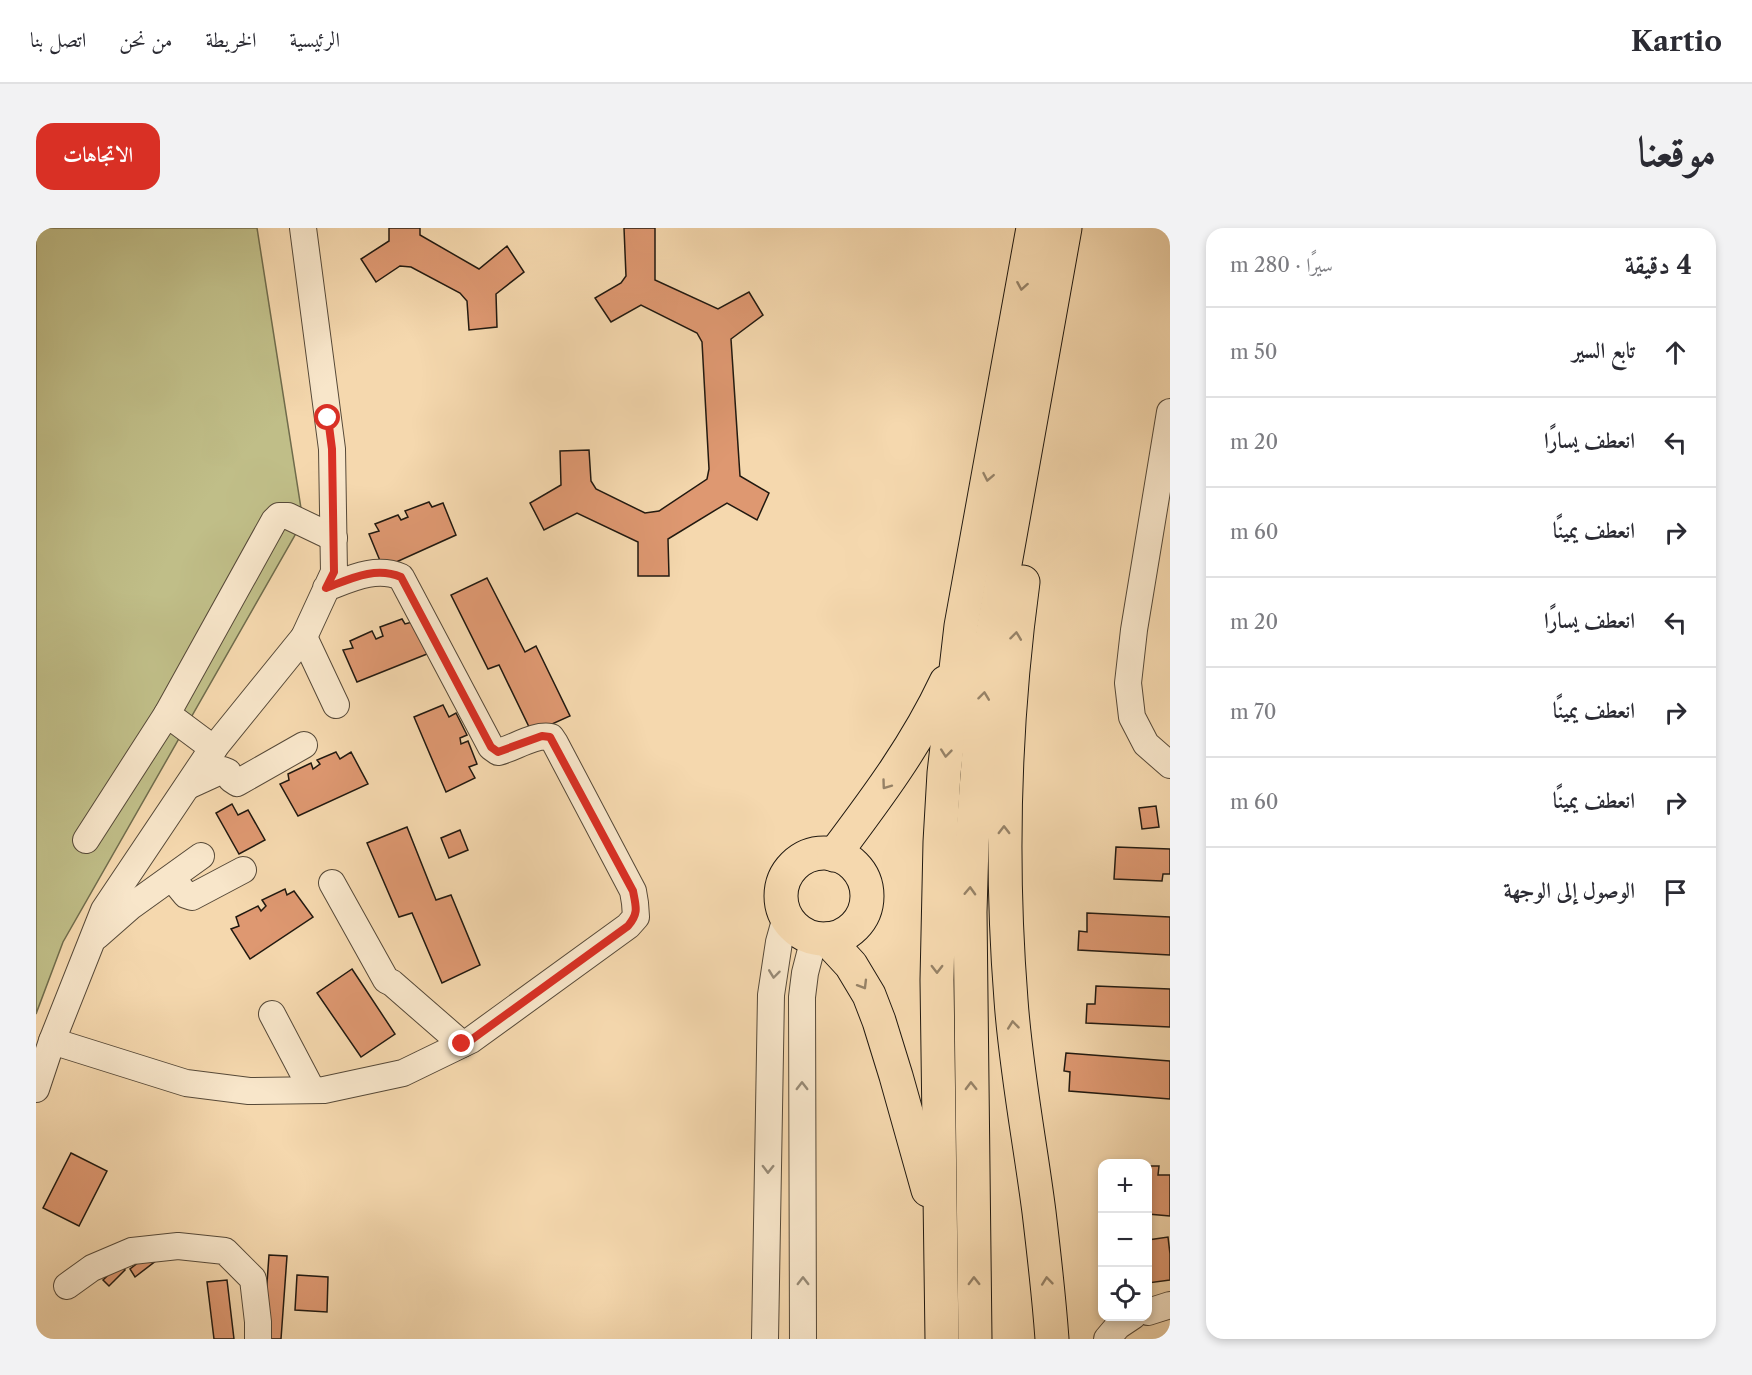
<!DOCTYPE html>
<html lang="ar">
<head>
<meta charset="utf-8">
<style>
	:root { --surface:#fff; --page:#f2f2f3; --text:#2b2b33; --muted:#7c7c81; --line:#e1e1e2; --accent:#d93025 }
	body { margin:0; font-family:"Libre Caslon Text",Amiri,serif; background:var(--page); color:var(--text); direction:rtl }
	.controls { position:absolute; right:18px; bottom:18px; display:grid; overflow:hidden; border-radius:12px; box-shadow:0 3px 9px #0003 }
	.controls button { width:54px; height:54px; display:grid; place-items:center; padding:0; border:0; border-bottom:2px solid var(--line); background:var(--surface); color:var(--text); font:30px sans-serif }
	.stop { position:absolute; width:18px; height:18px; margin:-14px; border:4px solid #d93025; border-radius:50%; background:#fff }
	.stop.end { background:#d93025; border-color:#fff; box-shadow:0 2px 6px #0008 }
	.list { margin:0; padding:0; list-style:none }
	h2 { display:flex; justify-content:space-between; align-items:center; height:78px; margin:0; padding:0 24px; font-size:26px }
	h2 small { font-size:20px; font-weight:400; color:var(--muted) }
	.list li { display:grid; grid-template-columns:39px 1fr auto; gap:18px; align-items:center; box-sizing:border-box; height:90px; padding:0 24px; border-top:2px solid var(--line) }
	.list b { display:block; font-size:22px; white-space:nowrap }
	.list em { font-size:20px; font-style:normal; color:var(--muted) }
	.icon { flex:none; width:33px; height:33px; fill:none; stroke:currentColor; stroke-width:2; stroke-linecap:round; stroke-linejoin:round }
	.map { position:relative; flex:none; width:1134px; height:1111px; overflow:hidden; direction:ltr; border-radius:18px }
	header { display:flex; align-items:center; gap:36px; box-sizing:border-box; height:84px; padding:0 30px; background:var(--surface); border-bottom:2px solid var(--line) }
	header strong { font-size:28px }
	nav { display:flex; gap:33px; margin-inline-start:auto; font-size:21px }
	.intro { display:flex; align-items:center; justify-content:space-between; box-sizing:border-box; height:144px; padding:0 36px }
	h1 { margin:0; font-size:42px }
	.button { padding:15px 27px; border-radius:18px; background:var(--accent); color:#fff; font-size:21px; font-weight:700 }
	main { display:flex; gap:36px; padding:0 36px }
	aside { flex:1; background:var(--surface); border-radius:18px; box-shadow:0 3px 9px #0003 }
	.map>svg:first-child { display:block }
</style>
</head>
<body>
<header>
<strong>Kartio</strong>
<nav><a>الرئيسية</a><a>الخريطة</a><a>من نحن</a><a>اتصل بنا</a></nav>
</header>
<div class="intro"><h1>موقعنا</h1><a class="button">الاتجاهات</a></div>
<main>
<aside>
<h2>4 دقيقة<small>سيرًا · 280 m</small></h2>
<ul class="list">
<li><svg class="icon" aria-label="ahead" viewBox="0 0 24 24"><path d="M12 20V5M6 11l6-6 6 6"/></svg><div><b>تابع السير</b></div><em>50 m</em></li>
<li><svg class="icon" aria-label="left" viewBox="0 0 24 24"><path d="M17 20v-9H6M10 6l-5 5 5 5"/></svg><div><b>انعطف يسارًا</b></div><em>20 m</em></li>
<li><svg class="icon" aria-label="right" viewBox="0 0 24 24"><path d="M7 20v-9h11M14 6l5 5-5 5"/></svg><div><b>انعطف يمينًا</b></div><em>60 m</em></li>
<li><svg class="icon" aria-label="left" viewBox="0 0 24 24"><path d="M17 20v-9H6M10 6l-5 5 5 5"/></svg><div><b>انعطف يسارًا</b></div><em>20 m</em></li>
<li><svg class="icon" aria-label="right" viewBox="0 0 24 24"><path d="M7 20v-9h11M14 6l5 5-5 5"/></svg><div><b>انعطف يمينًا</b></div><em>70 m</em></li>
<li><svg class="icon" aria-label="right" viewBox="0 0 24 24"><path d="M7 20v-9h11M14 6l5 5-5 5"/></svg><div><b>انعطف يمينًا</b></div><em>60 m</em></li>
<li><svg class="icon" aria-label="arrive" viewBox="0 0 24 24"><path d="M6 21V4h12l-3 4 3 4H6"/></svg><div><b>الوصول إلى الوجهة</b></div></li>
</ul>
</aside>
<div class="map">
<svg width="1134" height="1111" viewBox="0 0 1134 1111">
	<rect width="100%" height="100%" fill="#f5d8ae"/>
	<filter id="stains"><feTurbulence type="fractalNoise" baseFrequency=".00333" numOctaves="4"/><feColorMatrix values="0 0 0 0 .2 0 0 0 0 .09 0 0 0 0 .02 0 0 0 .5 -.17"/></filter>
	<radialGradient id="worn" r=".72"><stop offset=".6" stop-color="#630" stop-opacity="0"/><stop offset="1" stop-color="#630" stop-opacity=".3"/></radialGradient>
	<!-- green -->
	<path fill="#c0be88" stroke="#706c4c" stroke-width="1.5" d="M 0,0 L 221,0 L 267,293 L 27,714 L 0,786 Z"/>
	<!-- building -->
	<g fill="#de9871" stroke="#211910" stroke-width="1.5">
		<path d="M 353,0 L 384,0 L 384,7 L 443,41 L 471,18 L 488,44 L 460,66 L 461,99 L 433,102 L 431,73 L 424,65 L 375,39 L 364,38 L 340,54 L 325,31 L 353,13 Z"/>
		<path d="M 588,0 L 619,0 L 619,52 L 682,81 L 713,64 L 727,87 L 695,111 L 704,248 L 733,265 L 721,292 L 691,275 L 632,311 L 633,348 L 602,348 L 602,314 L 541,285 L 508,302 L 494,275 L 525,257 L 524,223 L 553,222 L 555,253 L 560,261 L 609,285 L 623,283 L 671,251 L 673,241 L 666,114 L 661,105 L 605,77 L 575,94 L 559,70 L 585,55 L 590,48 Z"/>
		<path d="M 393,274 L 396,279 L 407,275 L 420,307 L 347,340 L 333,306 L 343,303 L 339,296 L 362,287 L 365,292 L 372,289 L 369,283 Z"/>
		<path d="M 451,350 L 489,424 L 500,418 L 534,488 L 496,505 L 463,437 L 452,441 L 415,367 Z"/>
		<path d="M 366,391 L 369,396 L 380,393 L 391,426 L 321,454 L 307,422 L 317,420 L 314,413 L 336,403 L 340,411 L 347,408 L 344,399 Z"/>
		<path d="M 407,477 L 413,489 L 420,485 L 431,507 L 424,510 L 425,516 L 432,513 L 441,536 L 433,539 L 439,550 L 410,564 L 378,489 Z"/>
		<path d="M 300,524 L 304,531 L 315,524 L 332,556 L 262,588 L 244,556 L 253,552 L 252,546 L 275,535 L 277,541 L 284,536 L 281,532 Z"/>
		<path d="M 196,576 L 202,587 L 212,582 L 229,612 L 203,626 L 180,585 Z"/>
		<path d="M 1120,578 L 1123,599 L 1106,601 L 1103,580 Z"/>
		<path d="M 371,599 L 400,672 L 415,667 L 444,737 L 406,755 L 376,685 L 363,689 L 331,615 Z"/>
		<path d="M 424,602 L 432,622 L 413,630 L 405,610 Z"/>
		<path d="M 1080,619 L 1134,621 L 1134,646 L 1127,646 L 1126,653 L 1078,651 Z"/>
		<path d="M 249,661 L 251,667 L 258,663 L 277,689 L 214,731 L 195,701 L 203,698 L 200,689 L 222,678 L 225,683 L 230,678 L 226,672 Z"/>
		<path d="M 1051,685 L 1134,689 L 1134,727 L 1042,722 L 1043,703 L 1051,704 Z"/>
		<path d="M 316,741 L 359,806 L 325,829 L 281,765 Z"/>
		<path d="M 1060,758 L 1134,761 L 1134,799 L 1050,795 L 1051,776 L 1059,776 Z"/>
		<path d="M 1030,825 L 1134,833 L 1134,871 L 1033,863 L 1034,844 L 1028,843 Z"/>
		<path d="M 35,925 L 71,943 L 43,998 L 7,980 Z"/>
		<path d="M 1112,938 L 1123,938 L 1122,947 L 1134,947 L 1134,988 L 1112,986 Z"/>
		<path d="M 1132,1009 L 1134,1026 L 1134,1052 L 1112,1055 L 1112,1012 Z"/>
		<path d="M 116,1024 L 121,1032 L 99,1049 L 94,1041 Z"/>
		<path d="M 233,1027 L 251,1028 L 245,1111 L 227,1111 Z"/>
		<path d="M 84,1036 L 89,1042 L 73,1058 L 67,1052 Z"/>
		<path d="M 261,1047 L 292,1049 L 291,1084 L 259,1082 Z"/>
		<path d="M 191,1052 L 198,1111 L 178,1111 L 171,1054 Z"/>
	</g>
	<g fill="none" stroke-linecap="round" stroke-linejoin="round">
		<!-- minor casing -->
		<g stroke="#564938" stroke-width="28">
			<g id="minor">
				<path d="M 267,0 L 296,221 L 298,344 L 268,409 L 170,530 L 68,682 L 16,813 L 150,855 L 213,863 L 288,862 L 367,845 L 435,812 L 592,698 L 600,689 L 599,675 L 597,663 L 519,515 L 515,509 C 497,506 479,520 462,524 L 455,519 L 365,349 C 340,338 314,351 290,360"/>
				<path d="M 1134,184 L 1098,402 L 1092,455 L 1096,489 L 1110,516 L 1134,537"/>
				<path d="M 268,409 L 300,477"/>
				<path d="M 131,486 L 238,293 L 243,288 L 252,288 L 298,310"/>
				<path d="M 152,558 L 187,542 L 192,544 L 195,551 L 201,555 L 268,517"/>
				<path d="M 50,612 L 131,486 L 178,521"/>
				<path d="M 136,650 L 150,667 L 156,669 L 207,642"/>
				<path d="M 296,655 L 350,752 L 356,755 L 426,816"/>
				<path d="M 61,708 L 94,679 L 165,628"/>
				<path d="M 236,786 L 276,862"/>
				<path d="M 0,861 L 16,813"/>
				<path d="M 31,1058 L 56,1040 L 96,1023 L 142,1018 L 189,1023 L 217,1051 L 222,1094 L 222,1111"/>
				<path d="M 1112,1084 L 1134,1077"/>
				<path d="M 729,1111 L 735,767 L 743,714 L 750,689"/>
				<path d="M 767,1111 L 766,769 L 769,745 L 778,710"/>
				<path d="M 1071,1111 L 1082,1098 L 1097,1088"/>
			</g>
		</g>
		<!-- highway casing -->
		<g stroke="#211910" stroke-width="35">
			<g id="highway">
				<path d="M 987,354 C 968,493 964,632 975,772 C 980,843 994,914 1003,984 C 1008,1026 1013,1069 1016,1111"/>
				<circle cx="788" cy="668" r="43"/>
				<path d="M 798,627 C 840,571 880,518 910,454"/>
				<path d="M 791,711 L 815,737 L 833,767 L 843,793 L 860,848 L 892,962"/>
				<path d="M 906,1111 L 901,752 L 904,614 L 908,545 L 925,398 L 997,0"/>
				<path d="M 939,1111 L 934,684 L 936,616 L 941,548 L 947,475 L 957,403 L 1029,0"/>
			</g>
		</g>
		<!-- minor -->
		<use href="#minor" stroke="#f8e6ca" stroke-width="26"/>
		<!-- highway -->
		<use href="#highway" stroke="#f5d8ae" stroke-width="33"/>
	</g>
	<!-- one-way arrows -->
	<defs><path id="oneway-chevron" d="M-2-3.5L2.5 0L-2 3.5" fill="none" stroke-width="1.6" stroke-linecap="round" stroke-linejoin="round" transform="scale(1.5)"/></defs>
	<g stroke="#968267">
		<use href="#oneway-chevron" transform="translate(986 58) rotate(100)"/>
		<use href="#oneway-chevron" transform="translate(952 249) rotate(101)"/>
		<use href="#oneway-chevron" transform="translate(980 408) rotate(-83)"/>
		<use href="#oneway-chevron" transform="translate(948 468) rotate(-83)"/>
		<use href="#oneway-chevron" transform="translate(910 525) rotate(96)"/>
		<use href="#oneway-chevron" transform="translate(850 557) rotate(126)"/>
		<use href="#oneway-chevron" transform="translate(968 602) rotate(-90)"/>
		<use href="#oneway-chevron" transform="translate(934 663) rotate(-88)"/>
		<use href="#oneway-chevron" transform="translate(901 741) rotate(90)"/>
		<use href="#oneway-chevron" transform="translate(827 757) rotate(59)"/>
		<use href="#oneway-chevron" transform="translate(977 797) rotate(-96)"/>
		<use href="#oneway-chevron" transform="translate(935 858) rotate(-91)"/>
		<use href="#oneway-chevron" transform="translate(938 1053) rotate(-91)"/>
		<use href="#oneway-chevron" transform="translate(1011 1053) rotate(-96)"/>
	</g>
	<g stroke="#978a76">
		<use href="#oneway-chevron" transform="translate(738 746) rotate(97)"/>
		<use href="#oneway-chevron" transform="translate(766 858) rotate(-90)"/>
		<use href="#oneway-chevron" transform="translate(732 941) rotate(91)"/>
		<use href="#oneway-chevron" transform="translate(767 1053) rotate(-90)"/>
	</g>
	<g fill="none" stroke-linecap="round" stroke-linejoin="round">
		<!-- route -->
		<path stroke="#d93025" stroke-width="8" d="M 292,190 L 296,221 L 298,344 L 290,360 C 314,351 339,338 365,349 L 455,519 L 462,524 L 506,508 L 514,509 L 597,663 C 600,679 603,685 592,698 L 435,812 L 426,816"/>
	</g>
	<rect width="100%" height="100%" filter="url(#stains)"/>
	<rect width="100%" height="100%" fill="url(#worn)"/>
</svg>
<div class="controls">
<button>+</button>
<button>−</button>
<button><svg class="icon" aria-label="locate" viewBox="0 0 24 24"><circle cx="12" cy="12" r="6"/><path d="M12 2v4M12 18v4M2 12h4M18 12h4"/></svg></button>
</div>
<div class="stop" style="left:292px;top:190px"></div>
<div class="stop end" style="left:426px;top:816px"></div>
</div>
</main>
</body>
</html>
